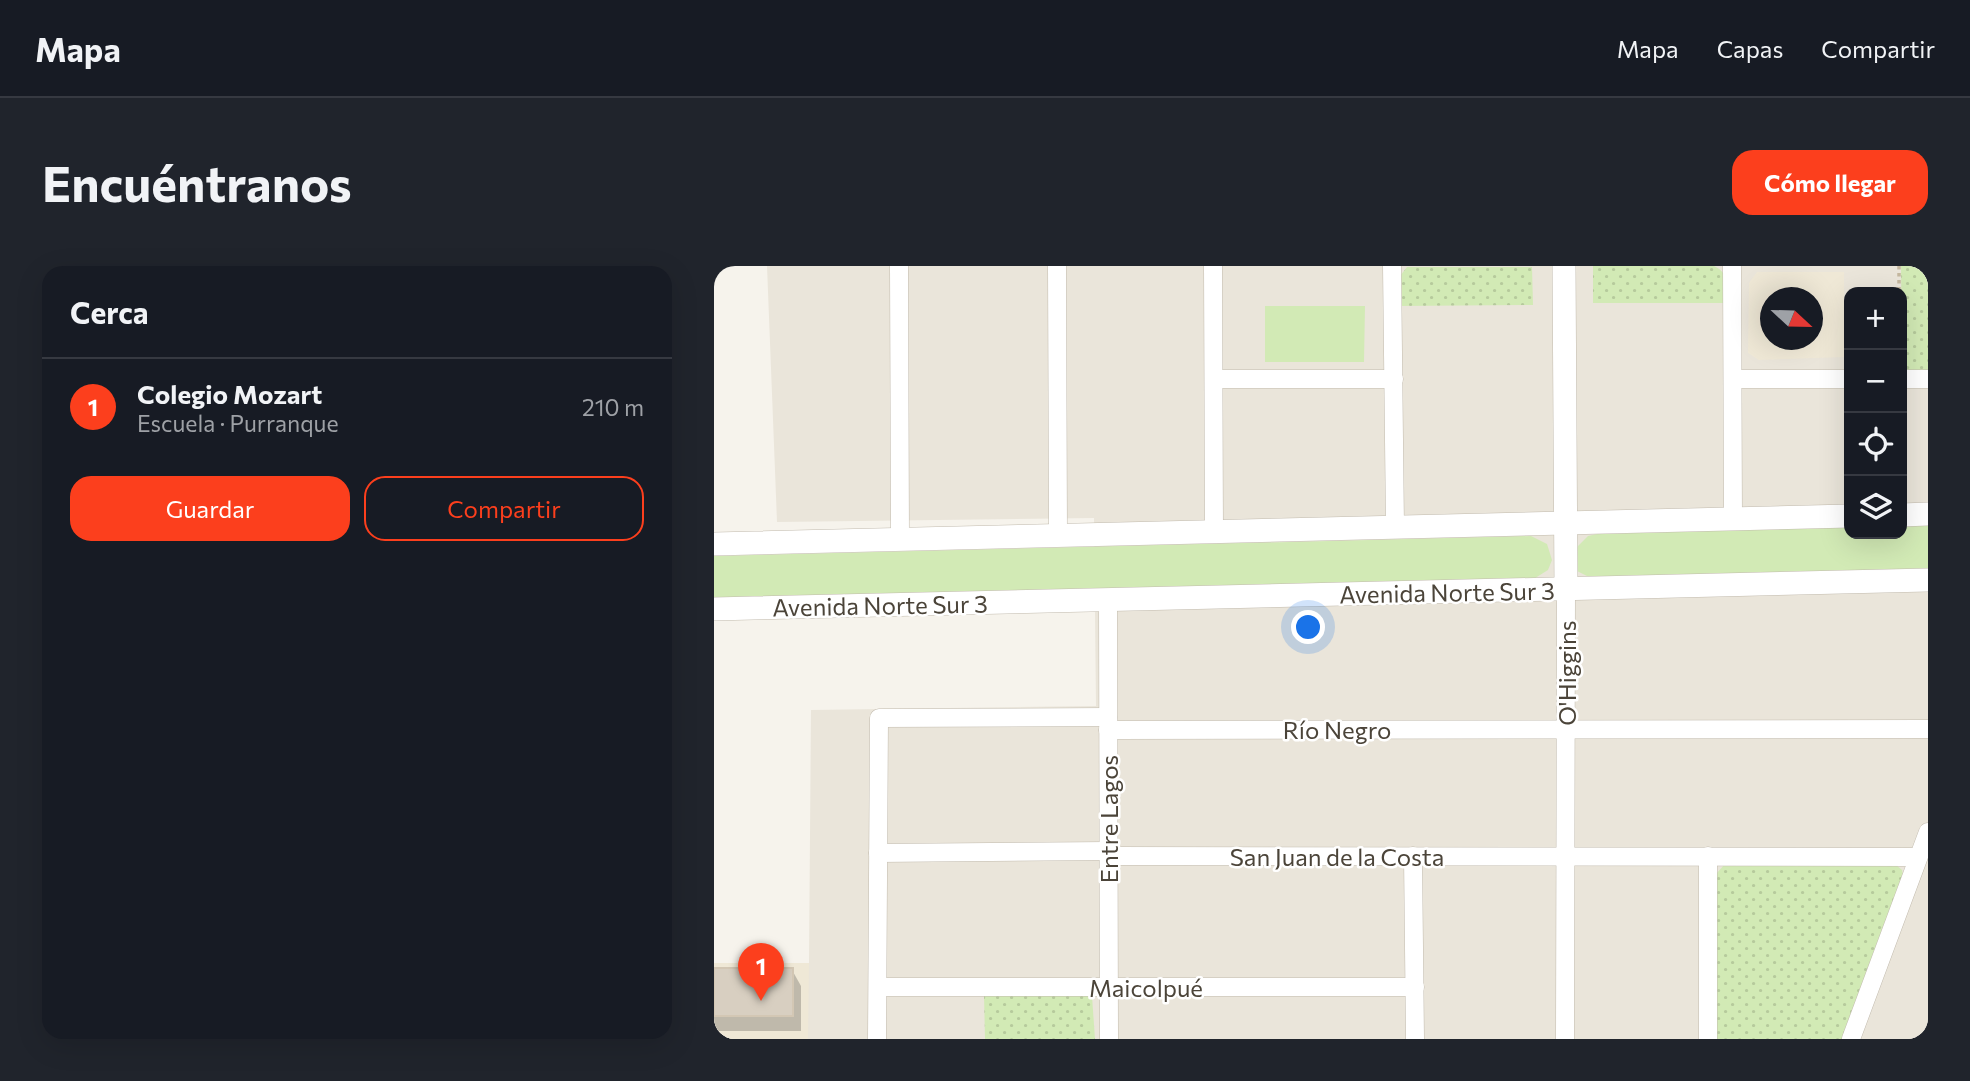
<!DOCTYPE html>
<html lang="es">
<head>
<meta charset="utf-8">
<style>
	:root { --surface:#171b24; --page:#20242c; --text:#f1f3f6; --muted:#9ea1a6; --line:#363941; --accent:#fc3f1d }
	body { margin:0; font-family:Commissioner,sans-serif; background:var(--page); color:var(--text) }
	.controls { position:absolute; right:21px; top:21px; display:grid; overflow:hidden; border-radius:14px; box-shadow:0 7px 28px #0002 }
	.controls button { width:63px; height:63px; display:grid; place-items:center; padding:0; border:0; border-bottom:2px solid var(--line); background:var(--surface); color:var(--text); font:35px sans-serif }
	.compass { position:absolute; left:1046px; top:21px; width:63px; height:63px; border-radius:50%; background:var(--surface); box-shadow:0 7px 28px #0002; rotate:112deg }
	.you { position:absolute; left:595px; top:362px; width:24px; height:24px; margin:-18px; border:5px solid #fff; border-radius:50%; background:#1a73e8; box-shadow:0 0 0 10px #1a73e833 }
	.badge { display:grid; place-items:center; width:46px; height:46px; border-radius:50%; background:var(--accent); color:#fff; font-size:23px; font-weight:700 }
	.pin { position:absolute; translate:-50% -58px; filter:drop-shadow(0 2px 4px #0008) }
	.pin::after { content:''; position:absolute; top:37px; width:24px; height:21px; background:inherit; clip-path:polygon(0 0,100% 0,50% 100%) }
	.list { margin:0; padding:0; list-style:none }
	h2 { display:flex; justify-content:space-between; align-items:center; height:91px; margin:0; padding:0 28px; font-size:30px }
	h2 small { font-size:23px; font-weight:400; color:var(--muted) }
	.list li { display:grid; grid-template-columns:46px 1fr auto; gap:21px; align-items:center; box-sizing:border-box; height:98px; padding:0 28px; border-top:2px solid var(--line) }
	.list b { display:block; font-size:26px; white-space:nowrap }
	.list p { margin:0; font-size:23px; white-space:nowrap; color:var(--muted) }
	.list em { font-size:23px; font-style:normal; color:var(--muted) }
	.actions { display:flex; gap:14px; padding:21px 28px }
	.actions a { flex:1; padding:16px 0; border:2px solid var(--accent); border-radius:21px; text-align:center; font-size:24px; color:var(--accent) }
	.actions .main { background:var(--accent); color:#fff }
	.icon { flex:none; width:38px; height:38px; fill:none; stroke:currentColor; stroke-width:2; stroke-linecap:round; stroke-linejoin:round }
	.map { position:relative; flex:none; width:1214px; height:773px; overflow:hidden; border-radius:21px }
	header { display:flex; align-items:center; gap:42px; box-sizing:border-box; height:98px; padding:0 35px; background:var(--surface); border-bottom:2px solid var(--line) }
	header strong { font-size:33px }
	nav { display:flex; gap:38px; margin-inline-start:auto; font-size:24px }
	.intro { display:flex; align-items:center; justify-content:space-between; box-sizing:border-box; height:168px; padding:0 42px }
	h1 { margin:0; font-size:49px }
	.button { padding:18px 32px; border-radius:21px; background:var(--accent); color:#fff; font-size:24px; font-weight:700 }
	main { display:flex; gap:42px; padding:0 42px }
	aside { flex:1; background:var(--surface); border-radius:21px; box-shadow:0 7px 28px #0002 }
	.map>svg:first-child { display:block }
</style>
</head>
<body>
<header>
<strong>Mapa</strong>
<nav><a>Mapa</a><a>Capas</a><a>Compartir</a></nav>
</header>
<div class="intro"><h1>Encuéntranos</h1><a class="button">Cómo llegar</a></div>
<main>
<aside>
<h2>Cerca<small></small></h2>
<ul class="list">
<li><span class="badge">1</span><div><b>Colegio Mozart</b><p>Escuela · Purranque</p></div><em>210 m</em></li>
</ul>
<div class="actions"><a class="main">Guardar</a><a>Compartir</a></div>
</aside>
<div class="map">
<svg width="1214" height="773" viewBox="0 0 1214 773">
	<defs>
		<pattern id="park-dots" width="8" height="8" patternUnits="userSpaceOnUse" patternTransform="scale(1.75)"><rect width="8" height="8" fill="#d2eab5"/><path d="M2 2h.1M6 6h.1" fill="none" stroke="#b6ca9c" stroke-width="1.8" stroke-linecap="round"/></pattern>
	</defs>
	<rect width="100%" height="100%" fill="#f6f3ec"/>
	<!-- residential -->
	<path fill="#eae5da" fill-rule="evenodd" d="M 53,0 L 1214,0 L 1214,773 L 0,773 L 0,697 L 95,697 L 97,444 L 382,440 L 380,252 L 63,256 ZM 1135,26 L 1188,26 L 1188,268 L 1135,268 ZM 1056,32 L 1098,32 L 1098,74 L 1056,74 Z"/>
	<!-- education -->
	<g fill="#efe8d6" fill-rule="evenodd">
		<path d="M 1043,6 L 1130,6 L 1130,91 L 1045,94 L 1034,87 L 1035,17 ZM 1056,32 L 1098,32 L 1098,74 L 1056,74 Z"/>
		<path d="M 0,697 L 95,697 L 94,773 L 0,773 Z"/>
	</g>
	<!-- green -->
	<g fill="#d2eab5">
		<path d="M 551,40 L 651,40 L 650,96 L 551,96 Z"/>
		<path d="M 1188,260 L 1214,260 L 1214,305 L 879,313 L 863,305 L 861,283 L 874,270 L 883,268 L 1135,261 L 1135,268 L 1188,268 Z"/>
		<path d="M 817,270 L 833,278 L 838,294 L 834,304 L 818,314 L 0,335 L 0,290 Z"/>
	</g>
	<!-- park -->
	<g fill="url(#park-dots)">
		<path d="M 879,0 L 1000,0 C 1016,7 1013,21 1013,37 L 879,37 Z"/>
		<path d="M 1187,0 L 1214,0 L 1214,105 L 1188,107 Z"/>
		<path d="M 693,1 L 818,1 L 819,39 L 685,40 L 686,10 Z"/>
		<path d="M 1011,598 L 1181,598 L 1188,604 L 1190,613 L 1130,773 L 1001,773 L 1001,609 Z"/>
		<path d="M 270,729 L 378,730 L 381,773 L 271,773 Z"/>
	</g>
	<!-- shadow -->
	<path fill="#0003" d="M 0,704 L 78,704 L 87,720 L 87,765 L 0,765 Z"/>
	<!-- building -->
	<rect fill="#d8cfc1" stroke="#d3c7b4" stroke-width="2" x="0" y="702" width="79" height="48"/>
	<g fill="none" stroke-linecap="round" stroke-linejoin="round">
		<!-- minor casing -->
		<g stroke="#c2bbae" stroke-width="19">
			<g id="minor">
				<path d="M 185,0 L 186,273"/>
				<path d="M 343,0 L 344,269"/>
				<path d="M 499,0 L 500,266"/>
				<path d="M 678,0 L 681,261"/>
				<path d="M 1018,0 L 1019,253"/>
				<path d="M 500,113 L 680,113"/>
				<path d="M 1019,113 L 1135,113"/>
				<path d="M 1188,113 L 1214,113"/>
				<path d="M 394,334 L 395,773"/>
				<path d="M 394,464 L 1214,463"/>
				<path d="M 164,587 L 394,585"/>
				<path d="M 394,590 L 1204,591"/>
				<path d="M 699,590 L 701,773"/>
				<path d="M 994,590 L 994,773"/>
				<path d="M 164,721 L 701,721"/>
				<path d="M 163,773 L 165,452 L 394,451"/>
				<path d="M 851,773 L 852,323"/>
				<path d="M 1137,773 L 1214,566"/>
			</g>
		</g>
		<!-- tertiary casing -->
		<g stroke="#c2bbae" stroke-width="24">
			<g id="tertiary">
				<path d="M 850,0 L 852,323"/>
				<path d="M 1188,249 L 1214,248"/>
				<path d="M 0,278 L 1135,250"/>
				<path d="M 0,343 L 1214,314"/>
			</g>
		</g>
		<!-- path -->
		<path stroke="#c4b79f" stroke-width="3.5" stroke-dasharray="3.5 3.5" stroke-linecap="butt" d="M 1185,0 L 1185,26"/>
		<!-- minor -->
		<use href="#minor" stroke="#fff" stroke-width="18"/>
		<!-- tertiary -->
		<use href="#tertiary" stroke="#fff" stroke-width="23"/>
	</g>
	<g text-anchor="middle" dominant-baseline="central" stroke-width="5" stroke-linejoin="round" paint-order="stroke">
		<!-- street labels -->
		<g font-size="24" fill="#4b4439" stroke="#fff">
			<text transform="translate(733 326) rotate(-1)">Avenida Norte Sur 3</text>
			<text transform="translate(166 339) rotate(-1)">Avenida Norte Sur 3</text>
			<text transform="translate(852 407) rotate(-90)">O'Higgins</text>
			<text x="623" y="463">Río Negro</text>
			<text transform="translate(394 553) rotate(-90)">Entre Lagos</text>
			<text x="623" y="590">San Juan de la Costa</text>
			<text x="432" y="721">Maicolpué</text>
		</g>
	</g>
</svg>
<div class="controls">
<button>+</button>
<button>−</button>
<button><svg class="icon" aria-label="locate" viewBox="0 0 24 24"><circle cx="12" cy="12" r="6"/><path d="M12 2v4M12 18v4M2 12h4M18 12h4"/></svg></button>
<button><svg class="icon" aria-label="layers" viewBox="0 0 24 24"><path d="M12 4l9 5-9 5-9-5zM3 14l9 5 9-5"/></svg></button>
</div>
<svg class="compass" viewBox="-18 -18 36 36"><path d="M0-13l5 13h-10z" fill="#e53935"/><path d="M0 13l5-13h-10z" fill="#9ea1a6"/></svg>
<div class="you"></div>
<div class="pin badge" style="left:47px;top:735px">1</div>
</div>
</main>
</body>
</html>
